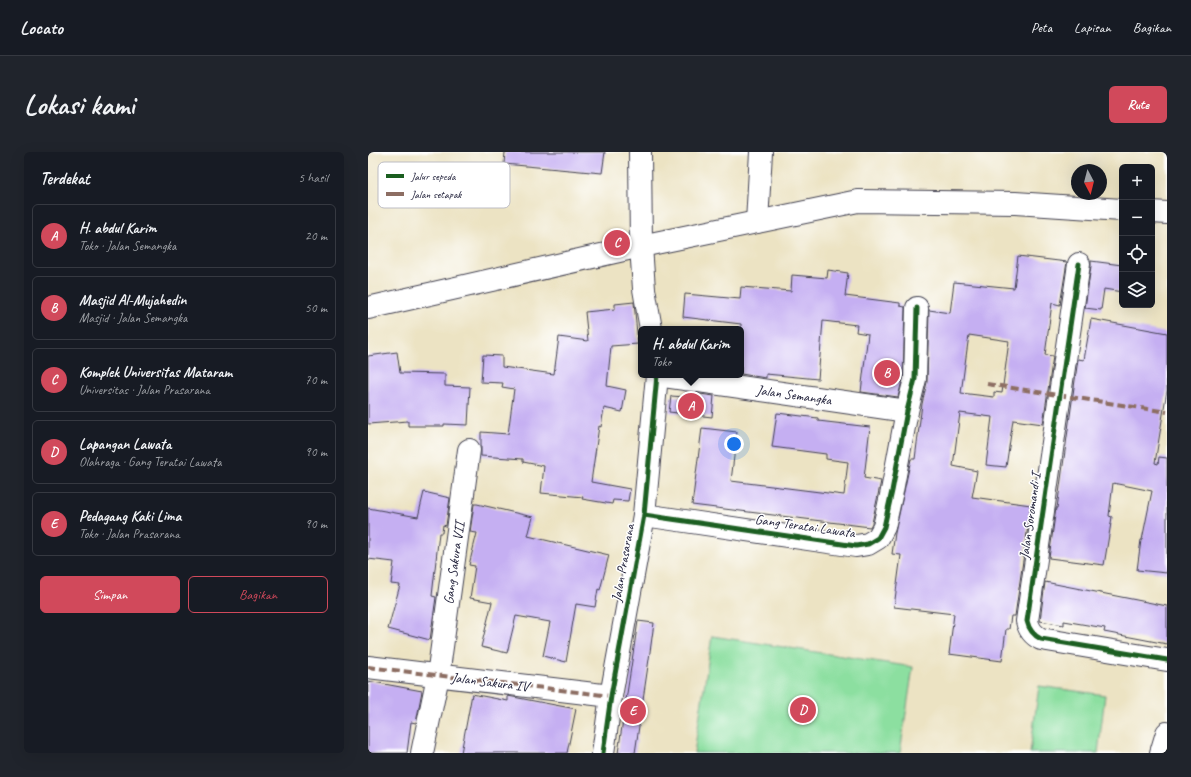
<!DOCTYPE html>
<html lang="id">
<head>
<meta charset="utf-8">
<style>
	:root { --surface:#171b24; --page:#20242c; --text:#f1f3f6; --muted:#9ea1a6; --line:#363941; --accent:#d1495b }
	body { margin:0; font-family:Caveat,sans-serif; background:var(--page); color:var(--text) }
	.controls { position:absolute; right:12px; top:12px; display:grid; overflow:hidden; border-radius:6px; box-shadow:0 4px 16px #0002 }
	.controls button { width:36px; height:36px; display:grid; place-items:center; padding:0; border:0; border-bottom:1px solid var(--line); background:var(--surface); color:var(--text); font:20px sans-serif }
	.compass { position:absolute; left:703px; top:12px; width:36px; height:36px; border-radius:50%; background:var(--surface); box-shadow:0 4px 16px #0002; rotate:173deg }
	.you { position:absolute; left:366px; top:292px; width:14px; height:14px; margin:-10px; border:3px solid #fff; border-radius:50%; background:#1a73e8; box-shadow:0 0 0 6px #1a73e833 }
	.badge { display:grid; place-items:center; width:26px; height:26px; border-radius:50%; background:var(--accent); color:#fff; font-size:13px; font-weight:700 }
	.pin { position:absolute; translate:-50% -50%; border:2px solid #fff; box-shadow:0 1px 4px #0006 }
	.popup { position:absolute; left:270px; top:174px; width:106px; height:52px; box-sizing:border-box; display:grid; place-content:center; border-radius:6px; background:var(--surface); filter:drop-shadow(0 1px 3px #0005); font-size:13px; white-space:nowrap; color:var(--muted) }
	.popup b { font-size:15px; color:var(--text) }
	.popup::after { content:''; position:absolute; left:50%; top:100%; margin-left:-8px; border:8px solid transparent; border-top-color:var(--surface) }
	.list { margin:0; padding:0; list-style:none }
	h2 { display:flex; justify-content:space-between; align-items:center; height:52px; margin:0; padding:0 16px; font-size:17px }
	h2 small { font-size:13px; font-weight:400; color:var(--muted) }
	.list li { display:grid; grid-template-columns:26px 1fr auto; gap:12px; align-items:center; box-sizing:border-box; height:64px; margin:0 8px 8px; padding:0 8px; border:1px solid var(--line); border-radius:6px }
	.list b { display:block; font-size:15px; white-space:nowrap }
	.list p { margin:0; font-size:13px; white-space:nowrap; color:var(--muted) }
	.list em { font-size:13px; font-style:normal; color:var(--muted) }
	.actions { display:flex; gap:8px; padding:12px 16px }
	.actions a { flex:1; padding:9px 0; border:1px solid var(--accent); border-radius:6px; text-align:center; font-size:14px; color:var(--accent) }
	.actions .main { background:var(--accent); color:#fff }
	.icon { flex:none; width:22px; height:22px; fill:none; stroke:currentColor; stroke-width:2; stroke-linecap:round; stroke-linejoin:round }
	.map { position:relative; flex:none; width:799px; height:601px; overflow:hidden; border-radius:6px }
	header { display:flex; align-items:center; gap:24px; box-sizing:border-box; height:56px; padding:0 20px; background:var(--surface); border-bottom:1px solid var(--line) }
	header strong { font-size:19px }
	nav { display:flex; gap:22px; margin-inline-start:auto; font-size:14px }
	.intro { display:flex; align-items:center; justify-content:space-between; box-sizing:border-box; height:96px; padding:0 24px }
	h1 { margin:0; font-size:28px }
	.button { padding:10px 18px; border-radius:6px; background:var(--accent); color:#fff; font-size:14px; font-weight:700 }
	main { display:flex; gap:24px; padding:0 24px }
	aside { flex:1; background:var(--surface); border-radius:6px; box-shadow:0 4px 16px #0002 }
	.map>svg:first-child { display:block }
</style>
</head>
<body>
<header>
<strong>Locato</strong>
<nav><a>Peta</a><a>Lapisan</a><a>Bagikan</a></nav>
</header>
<div class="intro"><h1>Lokasi kami</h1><a class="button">Rute</a></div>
<main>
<aside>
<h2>Terdekat<small>5 hasil</small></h2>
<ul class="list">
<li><span class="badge">A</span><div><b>H. abdul Karim</b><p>Toko · Jalan Semangka</p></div><em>20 m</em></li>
<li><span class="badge">B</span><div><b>Masjid Al-Mujahedin</b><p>Masjid · Jalan Semangka</p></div><em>50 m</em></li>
<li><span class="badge">C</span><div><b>Komplek Universitas Mataram</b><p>Universitas · Jalan Prasarana</p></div><em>70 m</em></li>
<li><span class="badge">D</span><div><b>Lapangan Lawata</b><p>Olahraga · Gang Teratai Lawata</p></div><em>90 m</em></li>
<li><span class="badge">E</span><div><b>Pedagang Kaki Lima</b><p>Toko · Jalan Prasarana</p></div><em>90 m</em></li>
</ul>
<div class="actions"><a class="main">Simpan</a><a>Bagikan</a></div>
</aside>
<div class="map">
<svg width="799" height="601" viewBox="0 0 799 601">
	<rect width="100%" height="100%" fill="#fff"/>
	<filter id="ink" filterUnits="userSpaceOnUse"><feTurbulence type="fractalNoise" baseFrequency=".025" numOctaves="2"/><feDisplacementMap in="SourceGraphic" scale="8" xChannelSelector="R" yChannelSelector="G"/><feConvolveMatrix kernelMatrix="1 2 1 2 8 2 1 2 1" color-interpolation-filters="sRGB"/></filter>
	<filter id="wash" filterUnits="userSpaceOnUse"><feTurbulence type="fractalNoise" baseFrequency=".012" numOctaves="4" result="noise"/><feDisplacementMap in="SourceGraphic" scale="16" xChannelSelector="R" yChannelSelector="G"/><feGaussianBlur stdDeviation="0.9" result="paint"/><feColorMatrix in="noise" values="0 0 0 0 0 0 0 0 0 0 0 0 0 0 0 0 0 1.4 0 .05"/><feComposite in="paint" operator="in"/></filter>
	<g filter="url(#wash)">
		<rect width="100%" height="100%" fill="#ece3c3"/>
		<!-- green -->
		<g fill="#8cdfa0" stroke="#57806e">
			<path d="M 344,484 L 545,515 L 532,601 L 326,601 Z"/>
			<path d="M 671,534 L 737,543 L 730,601 L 662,601 Z"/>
		</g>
		<g id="blocks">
			<!-- building -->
			<g fill="#c5aff2" fill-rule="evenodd">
				<path d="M 137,0 L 237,0 L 234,21 L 136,12 Z"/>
				<path d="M 650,104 L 699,110 L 692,153 L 684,151 L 677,203 L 685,204 L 675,272 L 645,268 L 638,315 L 618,313 L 624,265 L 592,261 L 585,314 L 609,319 L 604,345 L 663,353 L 647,464 L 643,464 L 641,477 L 638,477 L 634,509 L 581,502 L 586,462 L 526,455 L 533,403 L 524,402 L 527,381 L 543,307 L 547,307 L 554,252 L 559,230 L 561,158 L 582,161 L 586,130 L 646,136 ZM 601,183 L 641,189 L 634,241 L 626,240 L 626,245 L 593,241 Z"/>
				<path d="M 723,109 L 754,113 L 754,140 L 736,137 L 733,158 L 717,156 L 723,114 Z"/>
				<path d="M 460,118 L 480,121 L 477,144 L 532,151 L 532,154 L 537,155 L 535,225 L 530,245 L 493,240 L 500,182 L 488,180 L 489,173 L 455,169 L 450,227 L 398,222 L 398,226 L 373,222 L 373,172 L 315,165 L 317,142 L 372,147 L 373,135 L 423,139 L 424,123 L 459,126 Z"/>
				<path d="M 266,150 L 270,192 L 243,194 L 239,234 L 258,238 L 254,260 L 236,256 L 233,275 L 231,274 L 223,330 L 262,337 L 260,349 L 245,348 L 244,352 L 214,347 L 215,345 L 173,341 L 176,314 L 155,310 L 155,307 L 113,304 L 113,280 L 140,282 L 146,237 L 134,235 L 135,231 L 113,230 L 115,203 L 134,204 L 134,215 L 186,222 L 191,185 L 220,189 L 217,160 L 247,157 L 247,152 Z"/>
				<path d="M 723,167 L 799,181 L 799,238 L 787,311 L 790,312 L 791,305 L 799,306 L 799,421 L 769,418 L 773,388 L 774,388 L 784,339 L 745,331 L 741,364 L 744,365 L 736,413 L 681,406 L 688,356 L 689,356 L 710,207 L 716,208 Z"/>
				<path d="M 29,200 L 32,221 L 77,222 L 77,234 L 102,235 L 100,273 L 76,272 L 76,274 L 40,274 L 40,269 L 0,272 L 0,204 Z"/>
				<path d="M 318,240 L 346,244 L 344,265 L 301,260 L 303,244 L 317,245 Z"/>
				<path d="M 409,261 L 450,266 L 450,269 L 502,275 L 496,326 L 513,329 L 504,371 L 502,375 L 324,353 L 334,276 L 369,280 L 363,329 L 476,343 L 480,310 L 458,307 L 458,302 L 404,295 Z"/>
				<path d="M 56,340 L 82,346 L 78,374 L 75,373 L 74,381 L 71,381 L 64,444 L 68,445 L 62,488 L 20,477 L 32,433 L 23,432 L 26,410 L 0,407 L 0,356 L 50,365 Z"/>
				<path d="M 106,352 L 109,352 L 165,365 L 160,384 L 241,403 L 232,438 L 230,437 L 227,455 L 208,452 L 198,510 L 175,504 L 182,470 L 148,464 L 139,501 L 113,495 L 124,450 L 102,446 L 107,414 L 101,413 L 109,381 L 102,380 Z"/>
				<path d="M 677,430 L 799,454 L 799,492 L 736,480 L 737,476 L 696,469 L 696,473 L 672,469 Z"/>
				<path d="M 270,469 L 286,471 L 281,507 L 267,601 L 250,601 Z"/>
				<path d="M 0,529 L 54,539 L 48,571 L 43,570 L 39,601 L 0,601 Z"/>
				<path d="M 104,542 L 140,549 L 140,544 L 208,557 L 199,601 L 93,601 Z"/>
			</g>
		</g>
	</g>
	<g filter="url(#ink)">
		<use href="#blocks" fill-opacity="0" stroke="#403f4f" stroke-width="1"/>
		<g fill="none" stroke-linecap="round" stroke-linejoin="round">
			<!-- minor casing -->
			<g stroke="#403f4f" stroke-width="24">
				<g id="minor">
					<path d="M 272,0 L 273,94 L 276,137 L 283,177"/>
					<path d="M 784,60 L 799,61"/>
					<path d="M 389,70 L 393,0"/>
					<path d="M 711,112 L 659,469 C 661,478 665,483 673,487 L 799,508"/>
					<path d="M 0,156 L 273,94 L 490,49 L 647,51 L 754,58"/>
					<path d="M 289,223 L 539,259"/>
					<path d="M 276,363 L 488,394 L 500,392 L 510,386 L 516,375 L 524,339 L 539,259 L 547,227 L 549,156"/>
					<path d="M 0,515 L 243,544"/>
					<path d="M 54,601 L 70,524 L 101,298"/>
					<path d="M 235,601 L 243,544 L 276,363 L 289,223"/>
					<path d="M 793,601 L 799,581"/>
				</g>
			</g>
			<!-- minor -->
			<use href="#minor" stroke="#fff" stroke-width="22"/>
			<!-- quiet -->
			<g stroke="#8d6e63" stroke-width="4" stroke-dasharray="8 4" stroke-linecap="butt">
				<path d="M 619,232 L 799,260"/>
				<path d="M 0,515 L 243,544"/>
			</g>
			<!-- cycleway casing -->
			<g stroke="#fff" stroke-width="8">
				<g id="cycleway">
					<path d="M 711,112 L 659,469 C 661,478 665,483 673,487 L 799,508"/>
					<path d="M 276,363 L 488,394 L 500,392 L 510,386 L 516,375 L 524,339 L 539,259 L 547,227 L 549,156"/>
					<path d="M 235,601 L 243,544 L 276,363 L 289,223"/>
				</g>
			</g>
			<!-- cycleway -->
			<use href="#cycleway" stroke="#1b5e20" stroke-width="5"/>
		</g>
	</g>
	<g text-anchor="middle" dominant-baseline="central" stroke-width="3" stroke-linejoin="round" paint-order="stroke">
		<!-- street labels -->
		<g font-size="14" fill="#22223b" stroke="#fff">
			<text transform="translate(426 243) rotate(8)">Jalan Semangka</text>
			<text transform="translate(662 364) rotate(-82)">Jalan Soromandi I</text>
			<text transform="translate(437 374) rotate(8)">Gang Teratai Lawata</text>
			<text transform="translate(86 411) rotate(-82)">Gang Sakura VII</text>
			<text transform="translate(255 411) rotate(-80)">Jalan Prasarana</text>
			<text transform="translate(122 530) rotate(7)">Jalan Sakura IV</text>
		</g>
	</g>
	<!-- legend -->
	<rect x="10" y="10" width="132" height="46" rx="6" fill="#fff" stroke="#bdbdc4" stroke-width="1"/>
	<rect x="18" y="22" width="18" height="4" fill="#1b5e20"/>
	<rect x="18" y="40" width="18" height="4" fill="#8d6e63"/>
	<g font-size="11" fill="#22223b">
		<text x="43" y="28">Jalur sepeda</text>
		<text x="43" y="46">Jalan setapak</text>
	</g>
</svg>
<div class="controls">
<button>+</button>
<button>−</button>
<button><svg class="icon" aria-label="locate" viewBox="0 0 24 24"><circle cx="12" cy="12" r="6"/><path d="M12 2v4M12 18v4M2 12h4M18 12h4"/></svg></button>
<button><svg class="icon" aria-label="layers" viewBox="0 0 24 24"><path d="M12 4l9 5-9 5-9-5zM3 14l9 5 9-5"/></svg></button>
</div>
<svg class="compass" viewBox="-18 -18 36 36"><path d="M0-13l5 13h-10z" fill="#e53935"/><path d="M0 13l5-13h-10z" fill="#9ea1a6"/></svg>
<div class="you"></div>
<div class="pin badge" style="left:323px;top:254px">A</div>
<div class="popup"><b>H. abdul Karim</b>Toko</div>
<div class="pin badge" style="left:519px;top:221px">B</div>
<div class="pin badge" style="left:249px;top:91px">C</div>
<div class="pin badge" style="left:435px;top:558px">D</div>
<div class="pin badge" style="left:265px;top:559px">E</div>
</div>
</main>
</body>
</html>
